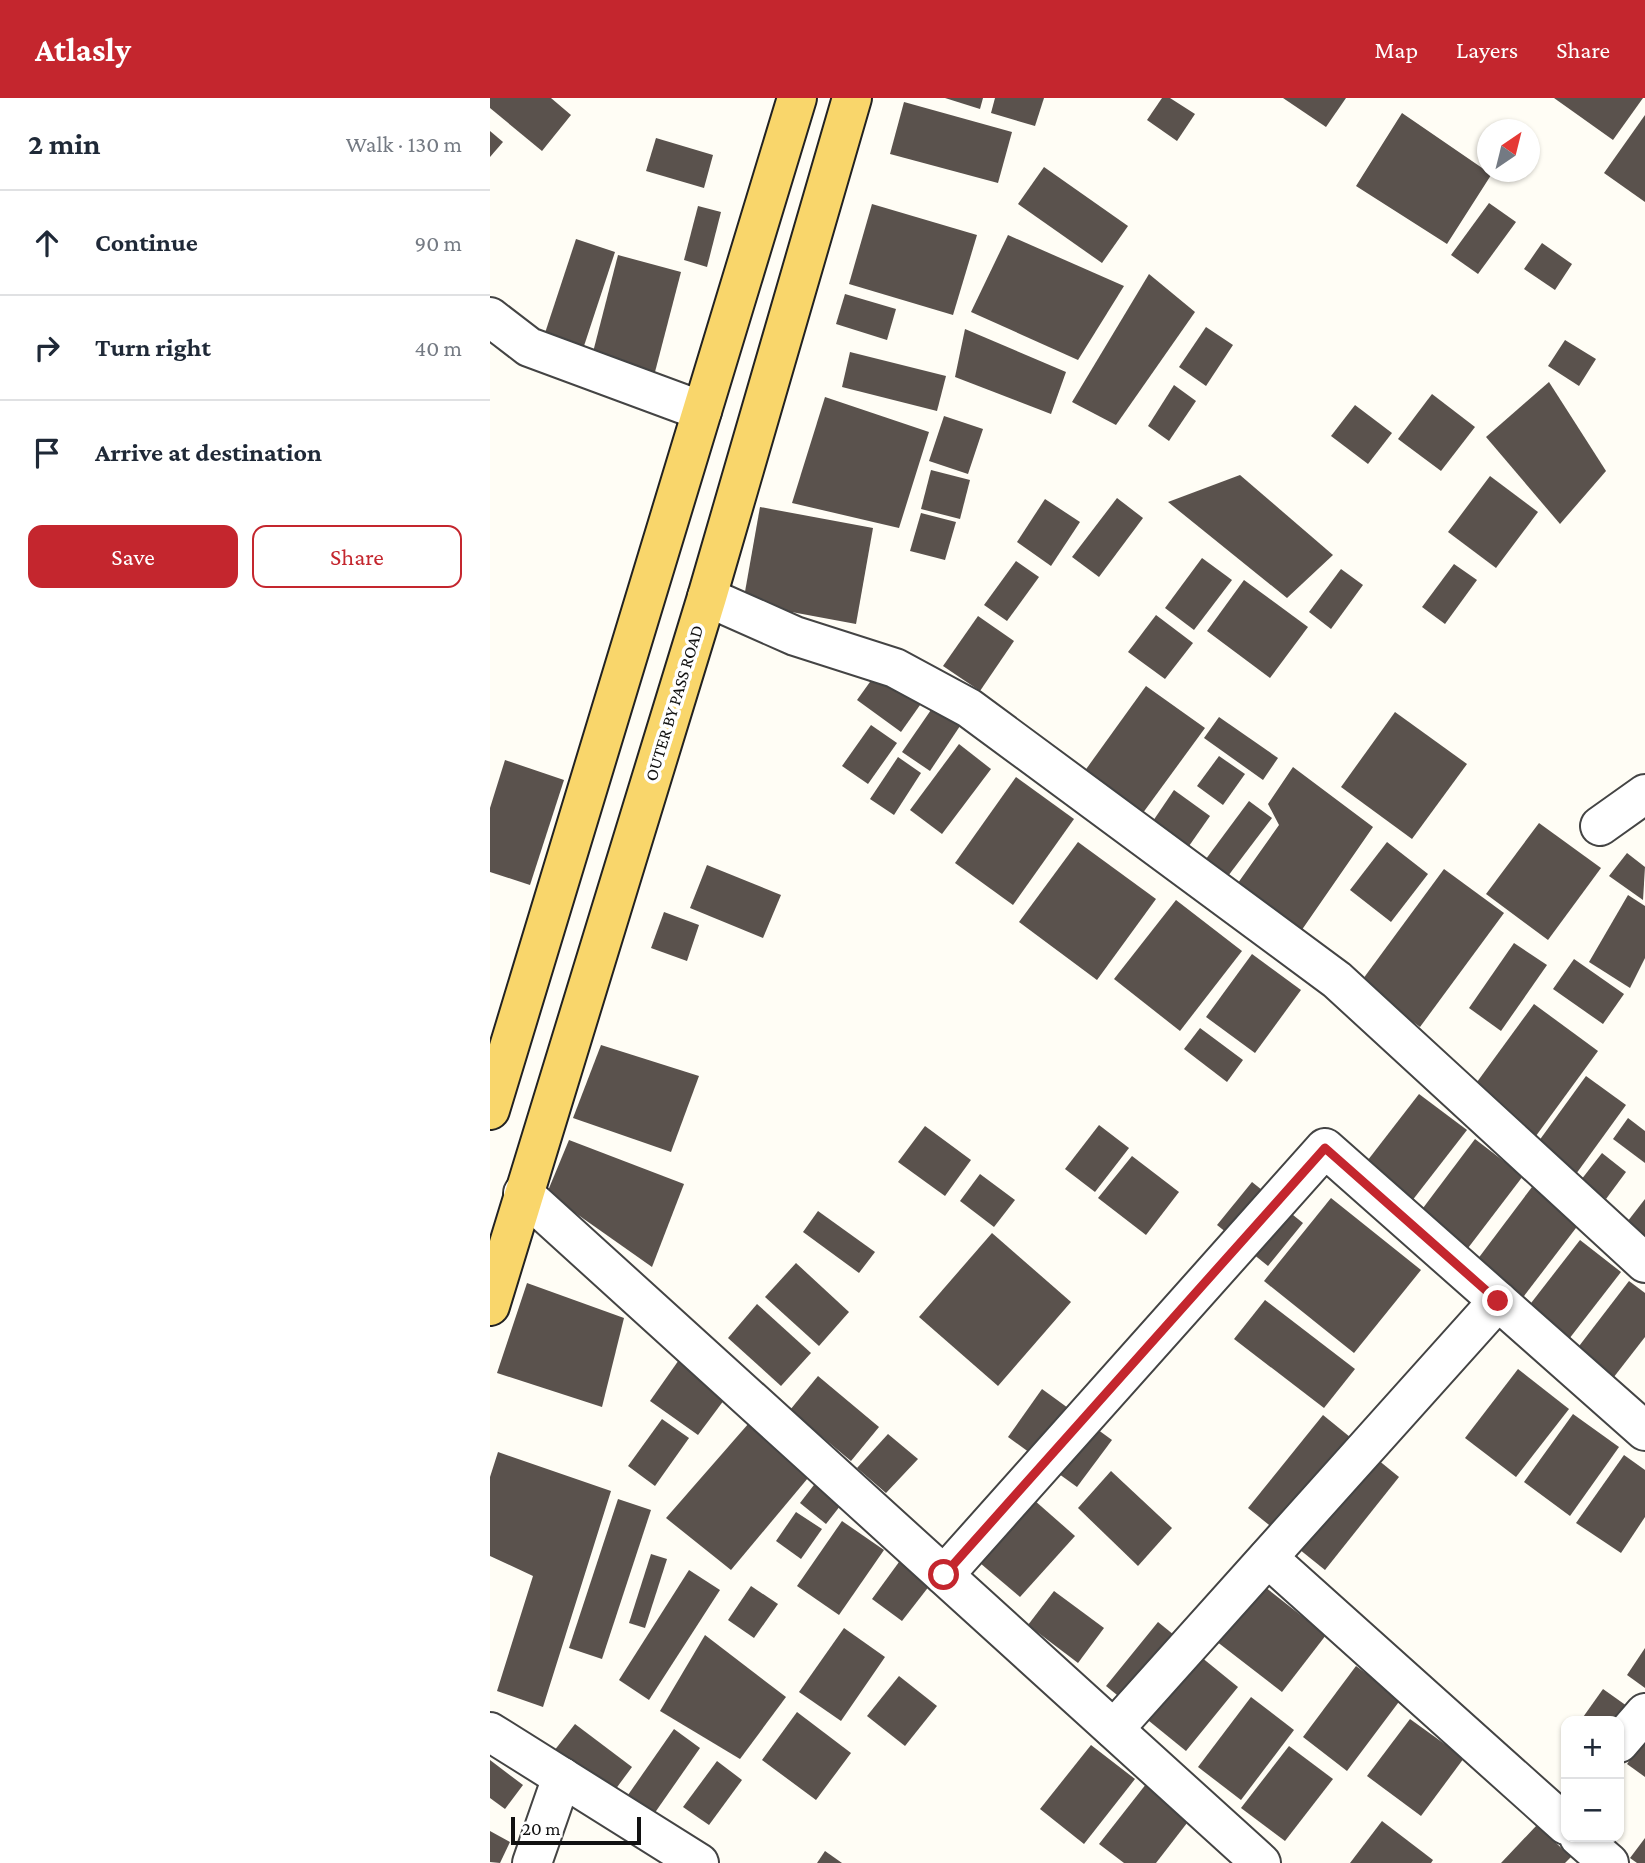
<!DOCTYPE html>
<html lang="en">
<head>
<meta charset="utf-8">
<style>
	:root { --surface:#fff; --page:#f2f2f3; --text:#1f2937; --muted:#747a83; --line:#e0e1e3; --accent:#c4262e }
	body { margin:0; font-family:"Crimson Pro",serif; background:var(--page); color:var(--text) }
	.controls { position:absolute; right:21px; bottom:21px; display:grid; overflow:hidden; border-radius:14px; box-shadow:0 2px 5px #0004 }
	.controls button { width:63px; height:63px; display:grid; place-items:center; padding:0; border:0; border-bottom:2px solid var(--line); background:var(--surface); color:var(--text); font:35px sans-serif }
	.compass { position:absolute; left:987px; top:21px; width:63px; height:63px; border-radius:50%; background:var(--surface); box-shadow:0 2px 5px #0004; rotate:35deg }
	.scale { position:absolute; left:21px; bottom:18px; width:130px; box-sizing:border-box; padding-left:7px; border:4px solid #111; border-top:0; font-size:19px; line-height:24px; white-space:nowrap; color:#111; -webkit-text-stroke:5px #fff; paint-order:stroke }
	.stop { position:absolute; width:21px; height:21px; margin:-16px; border:5px solid #c4262e; border-radius:50%; background:#fff }
	.stop.end { background:#c4262e; border-color:#fff; box-shadow:0 2px 7px #0008 }
	.list { margin:0; padding:0; list-style:none }
	h2 { display:flex; justify-content:space-between; align-items:center; height:91px; margin:0; padding:0 28px; font-size:30px }
	h2 small { font-size:23px; font-weight:400; color:var(--muted) }
	.list li { display:grid; grid-template-columns:46px 1fr auto; gap:21px; align-items:center; box-sizing:border-box; height:105px; padding:0 28px; border-top:2px solid var(--line) }
	.list b { display:block; font-size:26px; white-space:nowrap }
	.list em { font-size:23px; font-style:normal; color:var(--muted) }
	.actions { display:flex; gap:14px; padding:21px 28px }
	.actions a { flex:1; padding:16px 0; border:2px solid var(--accent); border-radius:14px; text-align:center; font-size:24px; color:var(--accent) }
	.actions .main { background:var(--accent); color:#fff }
	.icon { flex:none; width:38px; height:38px; fill:none; stroke:currentColor; stroke-width:2; stroke-linecap:round; stroke-linejoin:round }
	.map { position:relative; flex:none; width:1155px; height:1765px; overflow:hidden }
	header { display:flex; align-items:center; gap:42px; box-sizing:border-box; height:98px; padding:0 35px; background:var(--accent); color:#fff }
	header strong { font-size:33px }
	nav { display:flex; gap:38px; margin-inline-start:auto; font-size:24px }
	main { display:flex }
	aside { flex:1; background:var(--surface) }
	.map>svg:first-child { display:block }
</style>
</head>
<body>
<header>
<strong>Atlasly</strong>
<nav><a>Map</a><a>Layers</a><a>Share</a></nav>
</header>
<main>
<aside>
<h2>2 min<small>Walk · 130 m</small></h2>
<ul class="list">
<li><svg class="icon" aria-label="ahead" viewBox="0 0 24 24"><path d="M12 20V5M6 11l6-6 6 6"/></svg><div><b>Continue</b></div><em>90 m</em></li>
<li><svg class="icon" aria-label="right" viewBox="0 0 24 24"><path d="M7 20v-9h11M14 6l5 5-5 5"/></svg><div><b>Turn right</b></div><em>40 m</em></li>
<li><svg class="icon" aria-label="arrive" viewBox="0 0 24 24"><path d="M6 21V4h12l-3 4 3 4H6"/></svg><div><b>Arrive at destination</b></div></li>
</ul>
<div class="actions"><a class="main">Save</a><a>Share</a></div>
</aside>
<div class="map">
<svg width="1155" height="1765" viewBox="0 0 1155 1765">
	<rect width="100%" height="100%" fill="#fffdf5"/>
	<!-- building -->
	<g fill="#5a524d">
		<path d="M 0,0 L 61,0 L 81,17 L 52,53 L 0,10 Z"/>
		<path d="M 455,0 L 493,0 L 490,11 Z"/>
		<path d="M 505,0 L 554,0 L 545,28 L 501,15 Z"/>
		<path d="M 672,0 L 680,0 L 705,16 L 687,43 L 657,22 Z"/>
		<path d="M 793,0 L 856,0 L 836,29 Z"/>
		<path d="M 1064,0 L 1153,0 L 1123,42 Z"/>
		<path d="M 414,4 L 522,34 L 508,85 L 400,56 Z"/>
		<path d="M 912,15 L 998,74 L 1003,74 L 957,146 L 866,88 Z"/>
		<path d="M 1155,17 L 1155,104 L 1114,75 Z"/>
		<path d="M 0,33 L 13,44 L 0,59 Z"/>
		<path d="M 166,40 L 223,57 L 214,90 L 156,73 Z"/>
		<path d="M 554,69 L 638,128 L 612,165 L 528,106 Z"/>
		<path d="M 999,105 L 1026,124 L 988,176 L 961,157 Z"/>
		<path d="M 382,106 L 487,137 L 463,217 L 359,186 Z"/>
		<path d="M 208,108 L 231,114 L 217,169 L 194,162 Z"/>
		<path d="M 518,137 L 634,188 L 588,262 L 481,214 Z"/>
		<path d="M 86,141 L 125,154 L 92,254 L 53,241 Z"/>
		<path d="M 1052,145 L 1082,166 L 1065,192 L 1034,171 Z"/>
		<path d="M 128,157 L 191,174 L 165,274 L 102,258 Z"/>
		<path d="M 659,176 L 705,214 L 626,327 L 582,304 Z"/>
		<path d="M 355,196 L 406,211 L 397,242 L 346,226 Z"/>
		<path d="M 716,229 L 743,247 L 716,288 L 689,269 Z"/>
		<path d="M 475,231 L 576,274 L 561,316 L 465,279 Z"/>
		<path d="M 1075,242 L 1106,261 L 1089,288 L 1058,268 Z"/>
		<path d="M 360,254 L 456,278 L 447,313 L 352,289 Z"/>
		<path d="M 1059,284 L 1116,373 L 1070,426 L 996,339 Z"/>
		<path d="M 684,287 L 706,303 L 679,343 L 658,328 Z"/>
		<path d="M 942,296 L 985,329 L 951,373 L 908,341 Z"/>
		<path d="M 335,299 L 439,334 L 409,430 L 302,405 Z"/>
		<path d="M 865,307 L 902,335 L 878,366 L 841,338 Z"/>
		<path d="M 454,318 L 493,331 L 478,376 L 439,363 Z"/>
		<path d="M 441,372 L 480,382 L 470,421 L 431,411 Z"/>
		<path d="M 750,377 L 843,457 L 797,500 L 678,404 Z"/>
		<path d="M 1000,378 L 1048,414 L 1006,470 L 958,434 Z"/>
		<path d="M 627,400 L 653,420 L 609,479 L 582,459 Z"/>
		<path d="M 555,401 L 590,424 L 561,468 L 527,444 Z"/>
		<path d="M 270,409 L 383,430 L 366,526 L 253,505 Z"/>
		<path d="M 431,415 L 466,424 L 455,462 L 420,453 Z"/>
		<path d="M 712,460 L 742,482 L 704,532 L 675,510 Z"/>
		<path d="M 526,463 L 549,479 L 517,523 L 494,507 Z"/>
		<path d="M 964,466 L 987,482 L 955,526 L 932,509 Z"/>
		<path d="M 851,471 L 873,487 L 841,531 L 819,514 Z"/>
		<path d="M 754,482 L 818,529 L 780,580 L 717,533 Z"/>
		<path d="M 666,517 L 703,545 L 675,581 L 638,554 Z"/>
		<path d="M 488,518 L 524,543 L 490,593 L 453,568 Z"/>
		<path d="M 385,577 L 435,600 L 411,634 L 367,602 Z"/>
		<path d="M 656,588 L 715,630 L 647,723 L 589,681 Z"/>
		<path d="M 443,609 L 470,628 L 440,673 L 412,654 Z"/>
		<path d="M 905,614 L 977,666 L 922,741 L 851,689 Z"/>
		<path d="M 729,619 L 788,660 L 773,682 L 714,640 Z"/>
		<path d="M 381,627 L 407,645 L 378,686 L 352,668 Z"/>
		<path d="M 469,646 L 501,671 L 452,736 L 420,712 Z"/>
		<path d="M 729,658 L 755,676 L 733,707 L 707,688 Z"/>
		<path d="M 408,659 L 431,675 L 404,717 L 380,701 Z"/>
		<path d="M 15,662 L 74,682 L 40,787 L 0,774 L 0,710 Z"/>
		<path d="M 803,669 L 883,729 L 809,836 L 743,792 L 789,727 L 778,706 Z"/>
		<path d="M 526,679 L 584,721 L 523,807 L 465,765 Z"/>
		<path d="M 684,692 L 720,718 L 699,748 L 663,723 Z"/>
		<path d="M 759,703 L 782,720 L 735,782 L 713,765 Z"/>
		<path d="M 1049,725 L 1111,770 L 1058,842 L 996,796 Z"/>
		<path d="M 588,744 L 666,801 L 607,882 L 529,824 Z"/>
		<path d="M 897,744 L 938,776 L 901,824 L 860,792 Z"/>
		<path d="M 1137,755 L 1155,769 L 1153,802 L 1119,778 Z"/>
		<path d="M 217,767 L 291,797 L 273,840 L 200,810 Z"/>
		<path d="M 954,771 L 1014,815 L 930,929 L 870,885 Z"/>
		<path d="M 1138,797 L 1155,808 L 1155,860 L 1140,890 L 1099,864 Z"/>
		<path d="M 686,802 L 752,853 L 690,933 L 624,881 Z"/>
		<path d="M 174,814 L 209,827 L 197,863 L 161,850 Z"/>
		<path d="M 1024,845 L 1057,867 L 1011,933 L 979,910 Z"/>
		<path d="M 762,856 L 811,892 L 765,955 L 716,919 Z"/>
		<path d="M 1084,861 L 1134,896 L 1113,926 L 1063,891 Z"/>
		<path d="M 1044,906 L 1108,953 L 1043,1042 L 979,995 Z"/>
		<path d="M 710,930 L 753,962 L 737,984 L 694,951 Z"/>
		<path d="M 111,947 L 209,978 L 181,1054 L 83,1020 Z"/>
		<path d="M 1096,978 L 1136,1007 L 1086,1076 L 1046,1047 Z"/>
		<path d="M 929,996 L 977,1032 L 918,1108 L 871,1071 Z"/>
		<path d="M 1138,1020 L 1155,1033 L 1155,1065 L 1123,1041 Z"/>
		<path d="M 609,1027 L 639,1050 L 605,1094 L 575,1071 Z"/>
		<path d="M 435,1028 L 481,1062 L 455,1098 L 408,1064 Z"/>
		<path d="M 985,1041 L 1033,1078 L 975,1154 L 927,1118 Z"/>
		<path d="M 79,1042 L 194,1086 L 162,1169 L 57,1095 Z"/>
		<path d="M 1112,1055 L 1136,1074 L 1116,1101 L 1091,1082 Z"/>
		<path d="M 642,1058 L 689,1094 L 656,1137 L 608,1100 Z"/>
		<path d="M 490,1076 L 525,1102 L 504,1129 L 470,1103 Z"/>
		<path d="M 762,1084 L 813,1125 L 778,1168 L 727,1127 Z"/>
		<path d="M 1042,1089 L 1089,1126 L 1031,1202 L 984,1166 Z"/>
		<path d="M 841,1100 L 931,1172 L 864,1255 L 774,1183 Z"/>
		<path d="M 1155,1101 L 1155,1147 L 1134,1128 Z"/>
		<path d="M 328,1113 L 385,1154 L 369,1175 L 313,1134 Z"/>
		<path d="M 502,1135 L 581,1204 L 508,1288 L 429,1219 Z"/>
		<path d="M 1090,1142 L 1131,1174 L 1079,1241 L 1038,1209 Z"/>
		<path d="M 306,1165 L 359,1214 L 329,1248 L 275,1199 Z"/>
		<path d="M 1139,1183 L 1155,1195 L 1155,1239 L 1120,1284 L 1083,1256 Z"/>
		<path d="M 37,1185 L 134,1220 L 112,1309 L 7,1275 Z"/>
		<path d="M 775,1202 L 865,1271 L 834,1310 L 744,1241 Z"/>
		<path d="M 267,1206 L 321,1255 L 291,1288 L 238,1240 Z"/>
		<path d="M 191,1259 L 240,1294 L 208,1337 L 160,1303 Z"/>
		<path d="M 1028,1271 L 1079,1311 L 1026,1379 L 975,1340 Z"/>
		<path d="M 328,1278 L 389,1329 L 361,1363 L 300,1312 Z"/>
		<path d="M 552,1291 L 622,1342 L 587,1389 L 518,1339 Z"/>
		<path d="M 1083,1316 L 1129,1349 L 1080,1418 L 1034,1384 Z"/>
		<path d="M 833,1317 L 909,1379 L 835,1472 L 758,1410 Z"/>
		<path d="M 172,1321 L 199,1340 L 165,1388 L 138,1368 Z"/>
		<path d="M 259,1325 L 318,1380 L 241,1472 L 176,1420 Z"/>
		<path d="M 398,1336 L 428,1361 L 396,1395 L 367,1370 Z"/>
		<path d="M 8,1354 L 121,1393 L 53,1609 L 7,1593 L 43,1478 L 0,1458 L 0,1379 Z"/>
		<path d="M 1134,1357 L 1155,1372 L 1155,1419 L 1131,1455 L 1086,1425 Z"/>
		<path d="M 621,1373 L 682,1430 L 648,1468 L 588,1410 Z"/>
		<path d="M 334,1374 L 361,1394 L 336,1426 L 310,1405 Z"/>
		<path d="M 128,1401 L 161,1412 L 112,1561 L 79,1550 Z"/>
		<path d="M 544,1402 L 585,1438 L 530,1499 L 490,1465 Z"/>
		<path d="M 306,1414 L 332,1431 L 311,1461 L 286,1443 Z"/>
		<path d="M 352,1423 L 394,1452 L 349,1517 L 307,1488 Z"/>
		<path d="M 161,1456 L 177,1461 L 155,1530 L 139,1525 Z"/>
		<path d="M 409,1464 L 440,1487 L 412,1523 L 382,1501 Z"/>
		<path d="M 199,1472 L 230,1492 L 159,1602 L 129,1582 Z"/>
		<path d="M 770,1485 L 836,1537 L 792,1594 L 726,1543 Z"/>
		<path d="M 261,1488 L 288,1506 L 264,1540 L 238,1522 Z"/>
		<path d="M 564,1493 L 614,1530 L 588,1565 L 538,1527 Z"/>
		<path d="M 668,1524 L 748,1589 L 696,1653 L 616,1588 Z"/>
		<path d="M 354,1530 L 395,1559 L 351,1623 L 309,1594 Z"/>
		<path d="M 215,1537 L 296,1599 L 250,1661 L 170,1613 Z"/>
		<path d="M 1155,1550 L 1155,1590 L 1137,1577 Z"/>
		<path d="M 866,1568 L 911,1601 L 857,1673 L 813,1639 Z"/>
		<path d="M 409,1578 L 447,1608 L 415,1648 L 377,1618 Z"/>
		<path d="M 1113,1591 L 1151,1618 L 1129,1623 L 1091,1622 Z"/>
		<path d="M 761,1599 L 804,1632 L 751,1702 L 708,1669 Z"/>
		<path d="M 307,1614 L 361,1655 L 326,1702 L 272,1662 Z"/>
		<path d="M 920,1621 L 974,1660 L 931,1718 L 877,1678 Z"/>
		<path d="M 85,1626 L 142,1669 L 122,1696 L 64,1653 Z"/>
		<path d="M 184,1631 L 210,1650 L 164,1716 L 138,1697 Z"/>
		<path d="M 1155,1641 L 1155,1679 L 1137,1666 Z"/>
		<path d="M 601,1647 L 645,1681 L 594,1746 L 550,1711 Z"/>
		<path d="M 799,1648 L 843,1681 L 795,1743 L 751,1710 Z"/>
		<path d="M 0,1662 L 33,1687 L 15,1711 L 0,1700 Z"/>
		<path d="M 227,1663 L 252,1682 L 219,1727 L 193,1709 Z"/>
		<path d="M 660,1681 L 704,1716 L 666,1765 L 634,1765 L 609,1746 Z"/>
		<path d="M 892,1723 L 943,1762 L 941,1765 L 860,1765 Z"/>
		<path d="M 1047,1727 L 1081,1759 L 1075,1765 L 1011,1765 Z"/>
		<path d="M 0,1733 L 20,1744 L 10,1765 L 0,1764 Z"/>
		<path d="M 1155,1740 L 1155,1765 L 1147,1765 L 1140,1760 Z"/>
		<path d="M 335,1753 L 352,1765 L 327,1765 Z"/>
	</g>
	<g fill="none" stroke-linecap="round" stroke-linejoin="round">
		<!-- minor casing -->
		<g stroke="#444" stroke-width="42">
			<g id="minor">
				<path d="M 0,219 L 39,249 L 212,313"/>
				<path d="M 217,499 L 305,538 L 405,570 L 479,610 L 847,882 L 1155,1165"/>
				<path d="M 1110,728 L 1155,696"/>
				<path d="M 33,1095 L 771,1765"/>
				<path d="M 778,1460 L 1076,1727"/>
				<path d="M 454,1477 L 835,1050 L 1155,1333"/>
				<path d="M 624,1631 L 1008,1203"/>
				<path d="M 0,1634 L 209,1765"/>
				<path d="M 1129,1645 L 1155,1615"/>
				<path d="M 1089,1739 L 1119,1765"/>
				<path d="M 42,1765 L 72,1679"/>
			</g>
		</g>
		<!-- major casing -->
		<g stroke="#222" stroke-width="42">
			<g id="major">
				<path d="M 0,1012 L 307,0"/>
				<path d="M 0,1208 L 217,499 L 362,0"/>
			</g>
		</g>
		<!-- minor -->
		<use href="#minor" stroke="#fff" stroke-width="38"/>
		<!-- major -->
		<use href="#major" stroke="#f9d66b" stroke-width="38"/>
	</g>
	<g fill="none" stroke-linecap="round" stroke-linejoin="round">
		<!-- route -->
		<path stroke="#c4262e" stroke-width="9" d="M 454,1477 L 835,1050 L 1008,1203"/>
	</g>
	<g text-anchor="middle" dominant-baseline="central" stroke-width="7" stroke-linejoin="round" paint-order="stroke">
		<!-- street labels -->
		<g font-size="18" fill="#111" stroke="#fff">
			<text transform="translate(184 605) rotate(-73)">OUTER BY PASS ROAD</text>
		</g>
	</g>
</svg>
<div class="controls">
<button>+</button>
<button>−</button>
</div>
<svg class="compass" viewBox="-18 -18 36 36"><path d="M0-13l5 13h-10z" fill="#e53935"/><path d="M0 13l5-13h-10z" fill="#747a83"/></svg>
<div class="scale">20 m</div>
<div class="stop" style="left:454px;top:1477px"></div>
<div class="stop end" style="left:1008px;top:1203px"></div>
</div>
</main>
</body>
</html>
